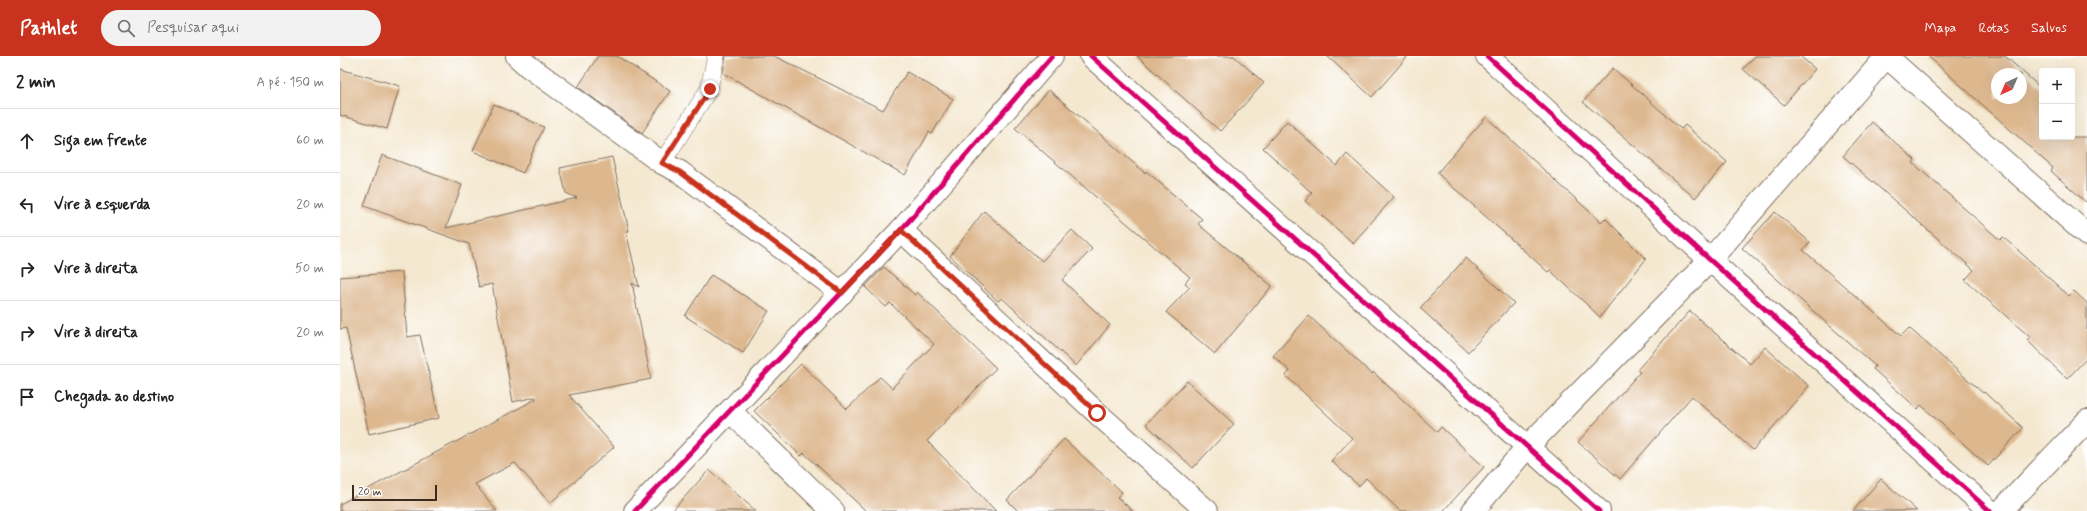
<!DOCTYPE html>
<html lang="pt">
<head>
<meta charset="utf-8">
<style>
	:root { --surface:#fff; --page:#f2f2f2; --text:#222; --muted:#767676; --line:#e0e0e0; --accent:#c8321e }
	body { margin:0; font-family:Mynerve,sans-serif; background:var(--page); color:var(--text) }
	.controls { position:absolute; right:12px; top:12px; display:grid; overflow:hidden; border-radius:4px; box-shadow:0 4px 16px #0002 }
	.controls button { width:36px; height:36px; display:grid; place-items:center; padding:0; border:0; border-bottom:1px solid var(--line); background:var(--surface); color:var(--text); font:20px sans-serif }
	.compass { position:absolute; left:1651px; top:12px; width:36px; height:36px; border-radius:50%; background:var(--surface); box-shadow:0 4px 16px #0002; rotate:224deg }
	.scale { position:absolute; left:12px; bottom:10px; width:85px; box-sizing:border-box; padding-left:4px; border:2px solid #3b2a1e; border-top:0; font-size:11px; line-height:14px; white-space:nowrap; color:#3b2a1e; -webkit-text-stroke:3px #fff; paint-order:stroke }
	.stop { position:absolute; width:12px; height:12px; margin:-9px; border:3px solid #c8321e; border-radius:50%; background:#fff }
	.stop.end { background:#c8321e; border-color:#fff; box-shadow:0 1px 4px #0008 }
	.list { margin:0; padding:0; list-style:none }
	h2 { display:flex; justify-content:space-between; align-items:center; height:52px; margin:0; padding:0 16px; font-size:17px }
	h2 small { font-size:13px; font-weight:400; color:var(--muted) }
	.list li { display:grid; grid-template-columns:26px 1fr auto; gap:12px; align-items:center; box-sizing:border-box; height:64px; padding:0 16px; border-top:1px solid var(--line) }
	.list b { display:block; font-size:15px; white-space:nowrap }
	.list em { font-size:13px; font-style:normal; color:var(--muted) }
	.icon { flex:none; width:22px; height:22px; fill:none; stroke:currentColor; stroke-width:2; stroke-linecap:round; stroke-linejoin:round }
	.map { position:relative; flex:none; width:1747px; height:455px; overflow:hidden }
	header { display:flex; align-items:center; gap:24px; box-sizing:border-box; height:56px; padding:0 20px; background:var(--accent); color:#fff }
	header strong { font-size:19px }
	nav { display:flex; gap:22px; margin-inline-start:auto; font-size:14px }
	.search { width:280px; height:36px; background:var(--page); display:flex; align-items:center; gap:10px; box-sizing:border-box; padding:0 14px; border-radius:22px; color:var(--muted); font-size:15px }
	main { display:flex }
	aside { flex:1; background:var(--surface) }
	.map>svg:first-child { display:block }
</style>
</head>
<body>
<header>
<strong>Pathlet</strong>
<div class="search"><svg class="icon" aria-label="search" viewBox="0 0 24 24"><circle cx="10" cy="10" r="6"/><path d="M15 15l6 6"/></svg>Pesquisar aqui</div>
<nav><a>Mapa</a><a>Rotas</a><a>Salvos</a></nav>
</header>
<main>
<aside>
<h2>2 min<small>A pé · 150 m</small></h2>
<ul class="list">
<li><svg class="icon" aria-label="ahead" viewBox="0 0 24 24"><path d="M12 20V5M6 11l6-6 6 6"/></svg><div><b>Siga em frente</b></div><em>60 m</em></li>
<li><svg class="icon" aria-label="left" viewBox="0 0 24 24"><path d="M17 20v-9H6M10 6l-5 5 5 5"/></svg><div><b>Vire à esquerda</b></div><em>20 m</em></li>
<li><svg class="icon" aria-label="right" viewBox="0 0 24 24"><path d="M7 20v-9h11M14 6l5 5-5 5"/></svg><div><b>Vire à direita</b></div><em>50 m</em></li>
<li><svg class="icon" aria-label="right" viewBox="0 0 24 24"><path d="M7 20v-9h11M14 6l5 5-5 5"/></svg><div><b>Vire à direita</b></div><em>20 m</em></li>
<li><svg class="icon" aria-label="arrive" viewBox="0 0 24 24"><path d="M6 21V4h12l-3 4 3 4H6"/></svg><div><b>Chegada ao destino</b></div></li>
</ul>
</aside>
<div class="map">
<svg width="1747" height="455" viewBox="0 0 1747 455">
	<rect width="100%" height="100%" fill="#fff"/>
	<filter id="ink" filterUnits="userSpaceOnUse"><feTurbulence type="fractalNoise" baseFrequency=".025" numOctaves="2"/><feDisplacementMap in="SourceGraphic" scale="8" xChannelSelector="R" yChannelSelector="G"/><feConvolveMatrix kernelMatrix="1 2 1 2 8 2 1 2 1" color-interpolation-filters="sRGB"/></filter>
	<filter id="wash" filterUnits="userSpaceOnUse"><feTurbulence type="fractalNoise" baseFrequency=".012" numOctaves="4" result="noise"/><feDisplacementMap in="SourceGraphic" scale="16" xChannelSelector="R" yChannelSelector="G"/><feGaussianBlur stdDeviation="0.9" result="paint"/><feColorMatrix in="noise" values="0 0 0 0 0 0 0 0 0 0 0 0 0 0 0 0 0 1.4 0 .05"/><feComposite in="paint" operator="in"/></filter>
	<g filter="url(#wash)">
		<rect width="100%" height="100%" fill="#f4e8d0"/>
		<g id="blocks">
			<!-- building -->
			<g fill="#ddb78e" fill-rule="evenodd">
				<path d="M 258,0 L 277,0 L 330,35 L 302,77 L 238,31 Z"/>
				<path d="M 386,0 L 434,0 L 543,54 L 567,16 L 613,43 L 592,78 L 589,76 L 565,119 L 383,17 Z"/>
				<path d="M 797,0 L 894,0 L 924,27 L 880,75 Z"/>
				<path d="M 987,0 L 1068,0 L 1032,41 Z"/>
				<path d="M 1415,0 L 1460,0 L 1475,13 L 1444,49 L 1403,13 Z"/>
				<path d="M 1588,0 L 1665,0 L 1702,33 L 1702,81 L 1747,81 L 1747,147 L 1711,115 L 1713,112 ZM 1657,18 L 1681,18 L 1681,42 L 1657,42 Z"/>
				<path d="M 1273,12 L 1341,73 L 1345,69 L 1387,106 L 1355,142 L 1243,46 Z"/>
				<path d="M 0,13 L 60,30 L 47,73 L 0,59 Z"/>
				<path d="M 709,34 L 805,117 L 806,115 L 862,163 L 858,168 L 932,230 L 875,298 L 826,256 L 850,231 L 845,227 L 850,221 L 675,72 Z"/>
				<path d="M 154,48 L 204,71 L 183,117 L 133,95 Z"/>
				<path d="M 1146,61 L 1261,166 L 1265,162 L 1306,203 L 1260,261 L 1210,214 L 1208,216 L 1097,117 Z"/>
				<path d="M 947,65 L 997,110 L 1007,98 L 1054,141 L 1013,187 L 965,145 L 972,137 L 923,92 Z"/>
				<path d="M 1532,66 L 1575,104 L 1573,107 L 1660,184 L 1663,181 L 1729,240 L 1734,235 L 1747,247 L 1747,302 L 1727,323 L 1687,284 L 1690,281 L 1625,224 L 1634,214 L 1503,100 Z"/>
				<path d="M 42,99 L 122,129 L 106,172 L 237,142 L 226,137 L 220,112 L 272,101 L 289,175 L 286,175 L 299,231 L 292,227 L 311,323 L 229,339 L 274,391 L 210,447 L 175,407 L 135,428 L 157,455 L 0,455 L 0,448 L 196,343 L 195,341 L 173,346 L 152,228 L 139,231 L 129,188 L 24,150 Z"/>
				<path d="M 644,155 L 702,205 L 732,174 L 752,193 L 722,224 L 770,269 L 736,310 L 662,242 L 658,245 L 610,200 Z"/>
				<path d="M 1435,156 L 1470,186 L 1463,194 L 1561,280 L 1569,272 L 1643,337 L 1644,336 L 1683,372 L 1648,410 L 1581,349 L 1578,353 L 1533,313 L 1535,310 L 1402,192 Z"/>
				<path d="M 1126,202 L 1174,247 L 1128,296 L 1080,252 Z"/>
				<path d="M 544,211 L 575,239 L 577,236 L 656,312 L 587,385 L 656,455 L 526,455 L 464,397 L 461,400 L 414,355 L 461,308 L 507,353 L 540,321 L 552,332 L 594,288 L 550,247 L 546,251 L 525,231 Z"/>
				<path d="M 62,216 L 67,281 L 80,279 L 99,362 L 29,378 L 6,272 L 0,273 L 0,221 Z"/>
				<path d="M 371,219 L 429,255 L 403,297 L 345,260 Z"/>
				<path d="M 1350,255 L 1410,308 L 1425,291 L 1469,330 L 1413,394 L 1352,340 L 1280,423 L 1238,386 L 1300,316 L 1297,314 Z"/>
				<path d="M 969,260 L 1032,318 L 1033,316 L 1097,376 L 1101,371 L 1144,411 L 1103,455 L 1060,455 L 1026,422 L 1019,430 L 991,405 L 1012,382 L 946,320 L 950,315 L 933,300 Z"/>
				<path d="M 847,325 L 894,368 L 853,412 L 806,368 Z"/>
				<path d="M 724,383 L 782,436 L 777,441 L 793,455 L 678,455 L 667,444 Z"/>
				<path d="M 369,414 L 416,455 L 332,455 Z"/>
				<path d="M 1541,423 L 1577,455 L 1513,455 Z"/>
			</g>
		</g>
	</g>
	<g filter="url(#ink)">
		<use href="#blocks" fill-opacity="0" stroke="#7c6c5c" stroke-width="1"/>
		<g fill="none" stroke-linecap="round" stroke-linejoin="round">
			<!-- lane casing -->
			<g stroke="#7c6c5c" stroke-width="18">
				<path id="lane" d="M 322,107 L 369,33 L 376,0"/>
			</g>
			<!-- street casing -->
			<g stroke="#7c6c5c" stroke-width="24">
				<g id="street">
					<path d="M 177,0 L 188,10 L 322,107 L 340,116 L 502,237"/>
					<path d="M 751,0 L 1259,455"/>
					<path d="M 1147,0 L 1370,204 L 1650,455"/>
					<path d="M 1546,0 L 1747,179"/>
					<path d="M 561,174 L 757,357 L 867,455"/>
					<path d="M 390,355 L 493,455"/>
					<path d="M 295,455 L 561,174 L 712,0"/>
					<path d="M 1133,455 L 1187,391 L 1370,204 L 1547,0"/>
					<path d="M 1661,455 L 1747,365"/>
				</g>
			</g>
			<!-- lane -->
			<use href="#lane" stroke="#fff" stroke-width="17"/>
			<!-- street -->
			<use href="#street" stroke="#fff" stroke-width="22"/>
			<!-- cycleway casing -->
			<g stroke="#fff" stroke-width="8">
				<g id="cycleway">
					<path d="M 751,0 L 1259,455"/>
					<path d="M 1147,0 L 1370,204 L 1650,455"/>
					<path d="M 295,455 L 561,174 L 712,0"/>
				</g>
			</g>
			<!-- cycleway -->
			<use href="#cycleway" stroke="#d6006c" stroke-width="5"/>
		</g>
	</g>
	<g fill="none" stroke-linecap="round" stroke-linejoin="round" filter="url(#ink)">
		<!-- route -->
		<path stroke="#c8321e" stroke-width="5" d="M 370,33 L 322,107 L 340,116 L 502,237 L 561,174 L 757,357"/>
	</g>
</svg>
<div class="controls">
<button>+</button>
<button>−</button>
</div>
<svg class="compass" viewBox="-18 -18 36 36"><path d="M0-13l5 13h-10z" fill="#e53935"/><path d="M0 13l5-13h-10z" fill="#767676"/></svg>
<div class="scale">20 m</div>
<div class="stop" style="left:757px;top:357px"></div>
<div class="stop end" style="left:370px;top:33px"></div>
</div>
</main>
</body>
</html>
